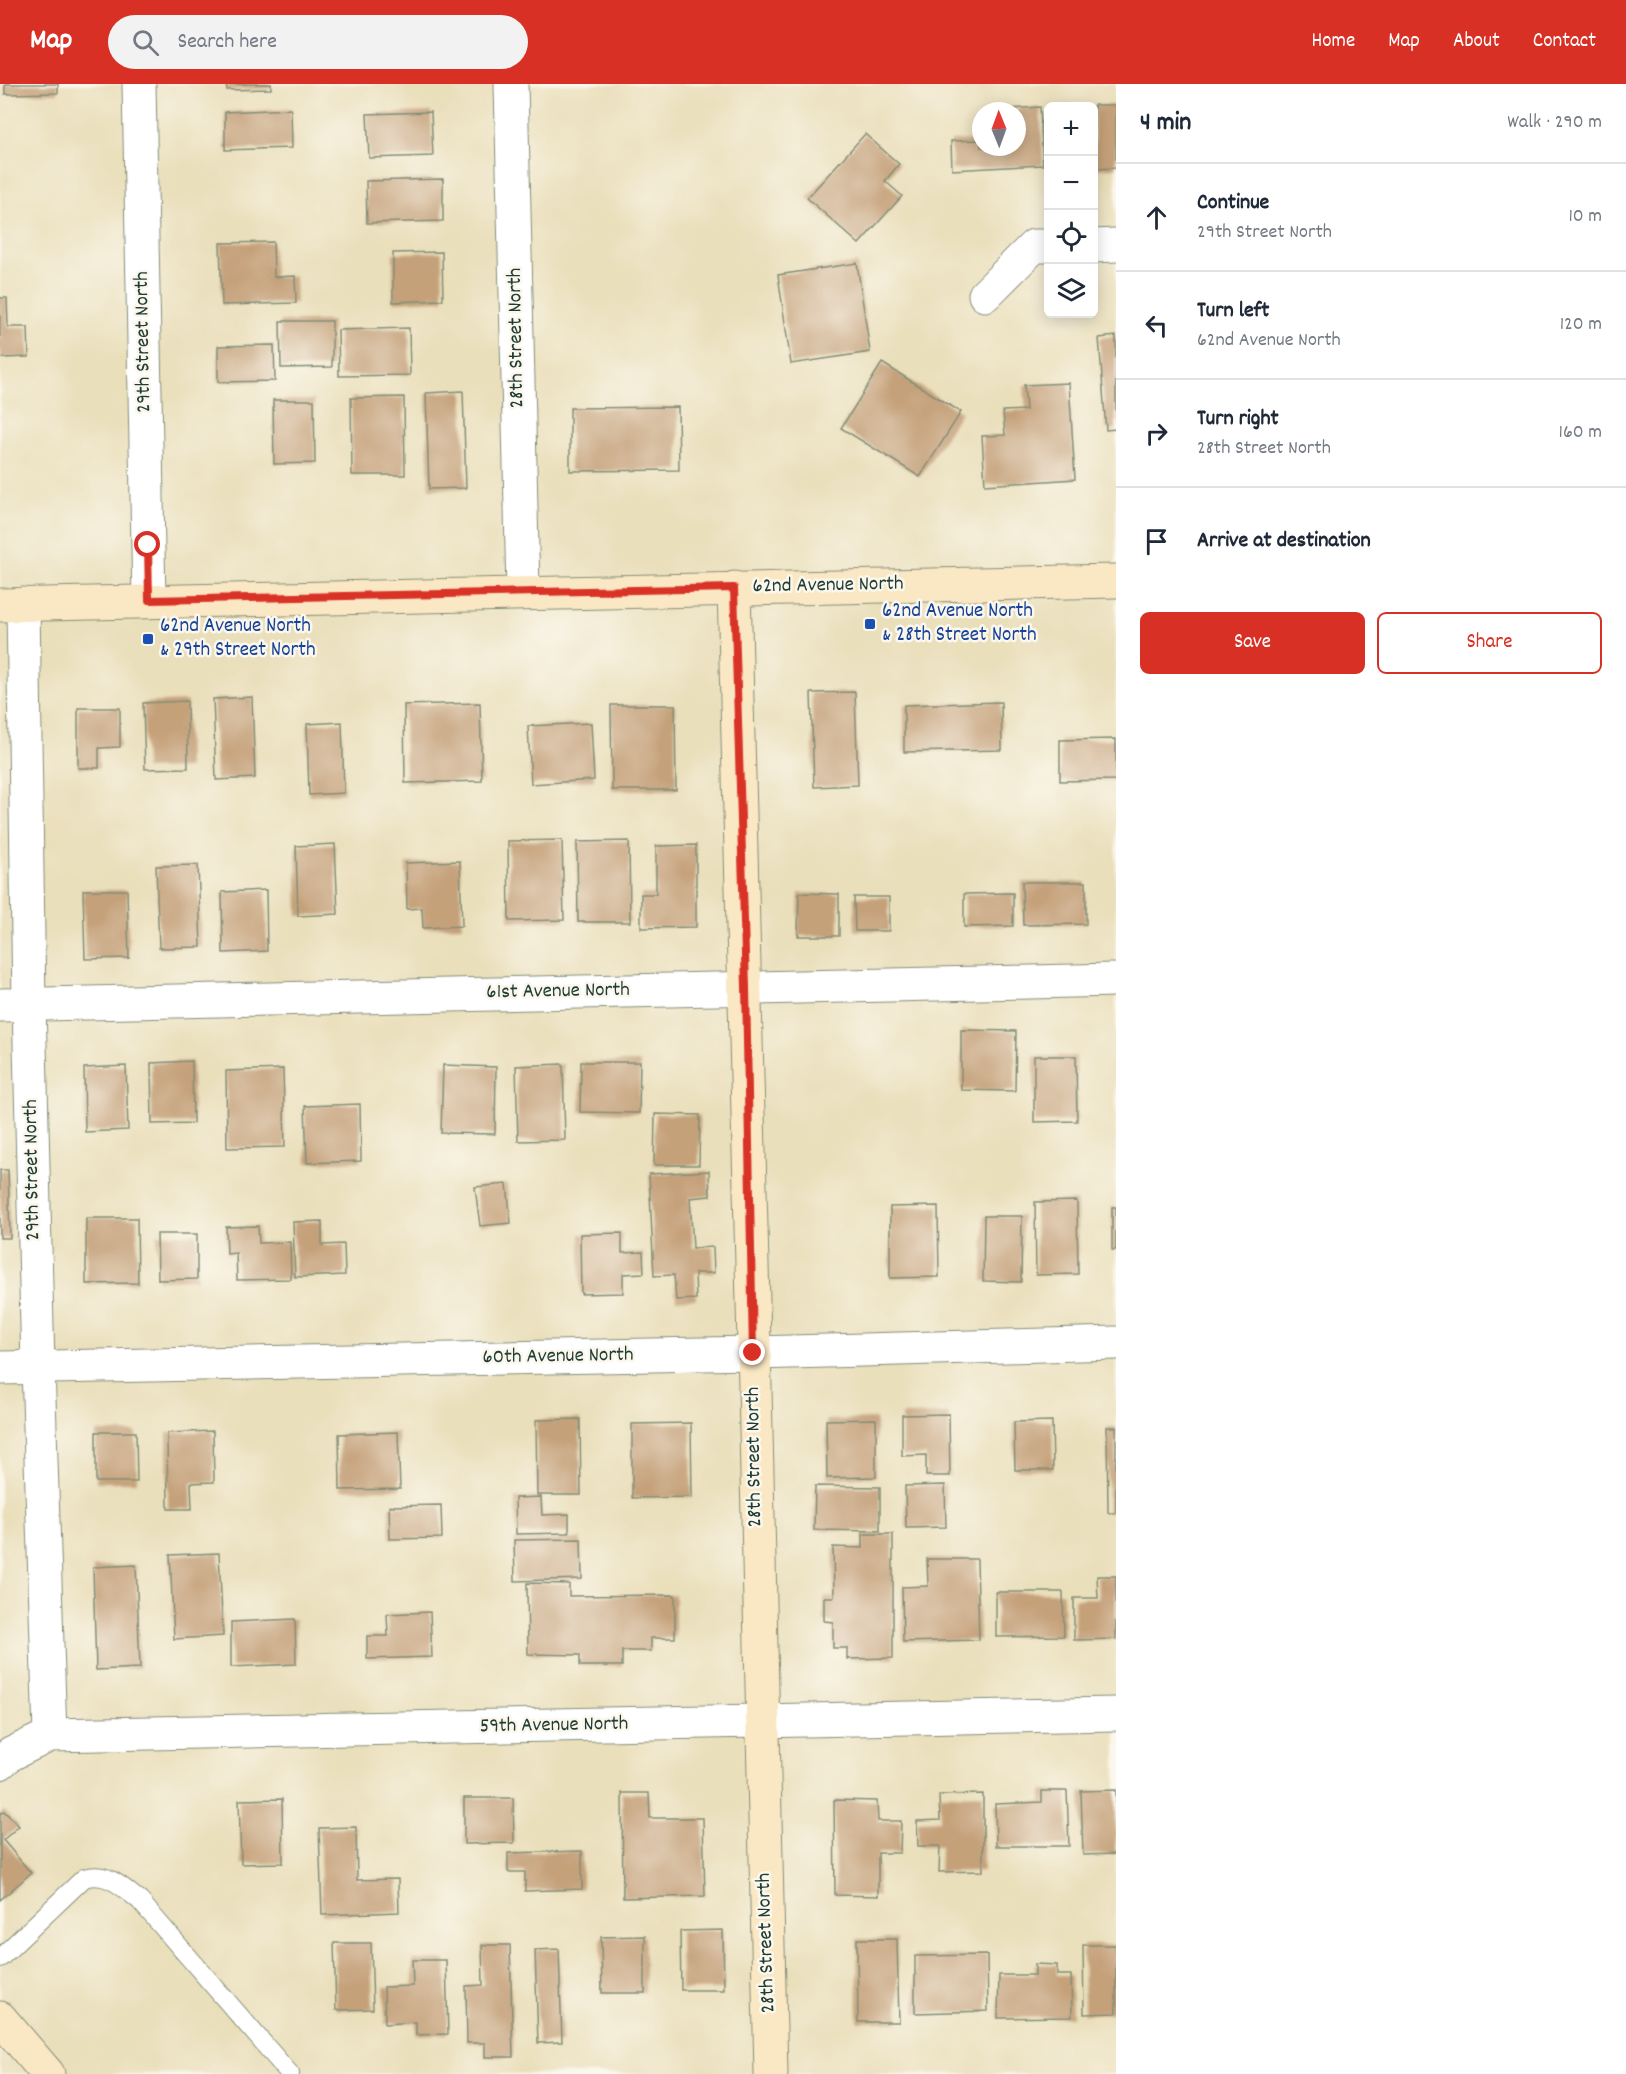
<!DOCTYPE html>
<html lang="en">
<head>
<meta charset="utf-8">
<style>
	:root { --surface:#fff; --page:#f2f2f3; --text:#1f2937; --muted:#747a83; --line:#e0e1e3; --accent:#d93025 }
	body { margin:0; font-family:Dekko,sans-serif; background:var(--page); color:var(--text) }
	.controls { position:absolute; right:18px; top:18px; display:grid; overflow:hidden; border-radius:9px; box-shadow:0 3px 15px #0003 }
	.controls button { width:54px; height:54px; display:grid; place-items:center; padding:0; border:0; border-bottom:2px solid var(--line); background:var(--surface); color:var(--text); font:30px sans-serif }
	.compass { position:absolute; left:972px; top:18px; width:54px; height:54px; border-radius:50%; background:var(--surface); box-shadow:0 3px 15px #0003; rotate:359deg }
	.stop { position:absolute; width:18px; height:18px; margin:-14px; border:4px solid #d93025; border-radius:50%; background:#fff }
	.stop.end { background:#d93025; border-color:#fff; box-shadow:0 2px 6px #0008 }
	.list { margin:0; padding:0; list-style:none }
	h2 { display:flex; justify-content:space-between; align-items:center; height:78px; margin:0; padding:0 24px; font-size:26px }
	h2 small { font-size:20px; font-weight:400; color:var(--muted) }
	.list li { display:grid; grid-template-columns:39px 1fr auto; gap:18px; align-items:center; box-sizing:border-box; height:108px; padding:0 24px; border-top:2px solid var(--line) }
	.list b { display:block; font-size:22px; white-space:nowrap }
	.list p { margin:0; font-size:20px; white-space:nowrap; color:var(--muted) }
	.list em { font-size:20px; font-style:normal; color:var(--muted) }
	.actions { display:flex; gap:12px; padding:18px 24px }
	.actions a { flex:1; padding:14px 0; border:2px solid var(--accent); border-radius:9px; text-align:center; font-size:21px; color:var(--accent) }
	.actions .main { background:var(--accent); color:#fff }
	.icon { flex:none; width:33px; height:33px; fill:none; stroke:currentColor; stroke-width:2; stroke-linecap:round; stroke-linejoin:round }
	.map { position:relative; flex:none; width:1116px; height:1990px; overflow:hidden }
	header { display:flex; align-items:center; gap:36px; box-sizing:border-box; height:84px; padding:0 30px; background:var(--accent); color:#fff }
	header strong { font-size:28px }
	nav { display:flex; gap:33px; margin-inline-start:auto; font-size:21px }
	.search { width:420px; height:54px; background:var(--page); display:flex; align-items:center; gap:15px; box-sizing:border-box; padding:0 21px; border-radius:33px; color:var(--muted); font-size:22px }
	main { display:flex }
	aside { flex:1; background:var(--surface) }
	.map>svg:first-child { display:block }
</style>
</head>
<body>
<header>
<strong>Map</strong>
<div class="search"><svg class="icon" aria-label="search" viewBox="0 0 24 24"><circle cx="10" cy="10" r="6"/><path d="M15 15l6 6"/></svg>Search here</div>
<nav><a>Home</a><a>Map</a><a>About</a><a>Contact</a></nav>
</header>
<main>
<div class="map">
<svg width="1116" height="1990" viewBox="0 0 1116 1990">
	<rect width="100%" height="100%" fill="#fbf7ec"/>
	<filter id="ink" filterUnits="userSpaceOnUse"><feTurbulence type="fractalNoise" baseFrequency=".0167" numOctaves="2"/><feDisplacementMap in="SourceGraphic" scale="12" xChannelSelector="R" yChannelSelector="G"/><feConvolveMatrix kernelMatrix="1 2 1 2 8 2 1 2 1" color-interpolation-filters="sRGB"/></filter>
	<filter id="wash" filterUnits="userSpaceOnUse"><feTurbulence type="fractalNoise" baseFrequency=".008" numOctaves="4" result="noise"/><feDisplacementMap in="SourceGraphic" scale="24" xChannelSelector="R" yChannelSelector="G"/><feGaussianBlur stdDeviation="1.35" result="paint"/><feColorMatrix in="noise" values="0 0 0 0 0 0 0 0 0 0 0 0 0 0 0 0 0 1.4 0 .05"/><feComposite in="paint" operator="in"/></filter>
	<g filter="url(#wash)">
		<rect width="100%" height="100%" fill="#eadfbb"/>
		<g id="blocks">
			<!-- building -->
			<g fill="#c5a17a">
				<path d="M 5,0 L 58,0 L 58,9 L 5,10 Z"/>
				<path d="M 226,0 L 271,0 L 271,5 L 227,6 Z"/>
				<path d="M 1094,21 L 1116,21 L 1116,84 L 1094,85 Z"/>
				<path d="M 1040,23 L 1043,81 L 952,86 L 951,57 L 981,56 L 981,63 L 1017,63 L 1017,27 L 1007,27 L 1007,25 Z"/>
				<path d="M 291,25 L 292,64 L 225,66 L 225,28 Z"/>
				<path d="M 431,28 L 433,72 L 369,74 L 367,30 Z"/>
				<path d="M 865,50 L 899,80 L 885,97 L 902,112 L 859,160 L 807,114 Z"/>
				<path d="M 443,95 L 443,137 L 367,139 L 366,97 Z"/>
				<path d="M 273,158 L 274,193 L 295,192 L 296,219 L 222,221 L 220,159 Z"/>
				<path d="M 442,168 L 443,216 L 393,218 L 393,169 Z"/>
				<path d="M 857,179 L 870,268 L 791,280 L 778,191 Z"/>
				<path d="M 0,214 L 7,214 L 8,243 L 28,243 L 29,273 L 0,274 Z"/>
				<path d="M 280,237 L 332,237 L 332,283 L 281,284 Z"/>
				<path d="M 409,244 L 410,291 L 339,292 L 338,246 Z"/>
				<path d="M 1116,252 L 1116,345 L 1106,346 L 1099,254 Z"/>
				<path d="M 274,261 L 275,297 L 218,298 L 218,262 Z"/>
				<path d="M 882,279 L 961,328 L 920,393 L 841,344 Z"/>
				<path d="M 1069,299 L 1075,395 L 985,401 L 982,352 L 1005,351 L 1003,327 L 1026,326 L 1024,301 Z"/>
				<path d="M 463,307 L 466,404 L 429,405 L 426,309 Z"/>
				<path d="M 404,313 L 405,391 L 352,391 L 351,314 Z"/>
				<path d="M 273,316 L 314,316 L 315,379 L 274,380 Z"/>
				<path d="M 678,323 L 679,386 L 570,387 L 570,324 Z"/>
				<path d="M 855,608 L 858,701 L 814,703 L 811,609 Z"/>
				<path d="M 252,613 L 255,694 L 216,696 L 213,615 Z"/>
				<path d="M 187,617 L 188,684 L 145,685 L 143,619 Z"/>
				<path d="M 1001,618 L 1002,666 L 904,668 L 904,621 Z"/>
				<path d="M 480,619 L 482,697 L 405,699 L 404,621 Z"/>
				<path d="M 611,621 L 675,621 L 676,706 L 612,706 Z"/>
				<path d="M 78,624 L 120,624 L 120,663 L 99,664 L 99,684 L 78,684 Z"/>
				<path d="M 342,638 L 344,709 L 309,711 L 307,640 Z"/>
				<path d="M 591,639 L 594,696 L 531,700 L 528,642 Z"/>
				<path d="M 1116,655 L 1116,696 L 1060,697 L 1060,656 Z"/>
				<path d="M 562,756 L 564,836 L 509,837 L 508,757 Z"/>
				<path d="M 629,757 L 630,838 L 578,838 L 577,758 Z"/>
				<path d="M 335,760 L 338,830 L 298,832 L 296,762 Z"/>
				<path d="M 696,761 L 696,843 L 641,844 L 641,810 L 656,810 L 656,762 Z"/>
				<path d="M 460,777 L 462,842 L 423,844 L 422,824 L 407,825 L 406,779 Z"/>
				<path d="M 198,781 L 201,863 L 159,864 L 156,782 Z"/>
				<path d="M 1022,798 L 1086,798 L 1086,840 L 1023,841 Z"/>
				<path d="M 83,806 L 127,806 L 129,874 L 85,875 Z"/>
				<path d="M 266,806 L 267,867 L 223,869 L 222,808 Z"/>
				<path d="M 799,809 L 839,810 L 839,852 L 798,852 Z"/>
				<path d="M 1013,809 L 1013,842 L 964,843 L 964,810 Z"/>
				<path d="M 854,813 L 889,813 L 889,847 L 855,847 Z"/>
				<path d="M 961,946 L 1016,947 L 1015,1007 L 961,1006 Z"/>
				<path d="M 1034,972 L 1076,972 L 1077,1037 L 1034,1038 Z"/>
				<path d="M 192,977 L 193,1039 L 152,1040 L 151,979 Z"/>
				<path d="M 581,978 L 640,978 L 639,1029 L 580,1028 Z"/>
				<path d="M 563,980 L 565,1056 L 518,1057 L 516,982 Z"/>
				<path d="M 443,981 L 496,983 L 495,1050 L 441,1049 Z"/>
				<path d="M 126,982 L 128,1046 L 85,1048 L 84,984 Z"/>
				<path d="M 283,985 L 285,1063 L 227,1064 L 226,987 Z"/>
				<path d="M 360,1020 L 361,1077 L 307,1079 L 305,1022 Z"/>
				<path d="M 655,1030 L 700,1031 L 699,1081 L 654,1081 Z"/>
				<path d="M 0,1086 L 8,1086 L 10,1154 L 0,1154 Z"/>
				<path d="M 709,1087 L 710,1112 L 690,1114 L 693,1164 L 713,1163 L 714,1189 L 695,1189 L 696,1215 L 676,1216 L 674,1191 L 654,1192 L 649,1090 Z"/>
				<path d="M 507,1100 L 511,1139 L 480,1142 L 475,1103 Z"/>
				<path d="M 1077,1117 L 1078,1190 L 1036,1191 L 1035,1118 Z"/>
				<path d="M 938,1122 L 939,1193 L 890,1194 L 890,1123 Z"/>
				<rect x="1112" y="1123" width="4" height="43"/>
				<path d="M 984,1132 L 1022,1132 L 1021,1198 L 983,1197 Z"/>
				<path d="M 86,1134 L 137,1134 L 138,1199 L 86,1200 Z"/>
				<path d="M 322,1137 L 322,1161 L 344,1160 L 345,1191 L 295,1193 L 293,1138 Z"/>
				<path d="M 258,1142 L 259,1159 L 290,1158 L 291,1195 L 237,1196 L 236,1169 L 227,1170 L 226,1143 Z"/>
				<path d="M 622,1149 L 622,1169 L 643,1168 L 644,1189 L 623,1190 L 623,1209 L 581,1210 L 580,1150 Z"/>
				<path d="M 157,1150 L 197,1150 L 197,1195 L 158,1196 Z"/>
				<path d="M 949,1330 L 950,1392 L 926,1392 L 926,1371 L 902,1372 L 902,1331 Z"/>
				<path d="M 580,1335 L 581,1411 L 537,1411 L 536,1336 Z"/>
				<path d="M 876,1335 L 876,1393 L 827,1394 L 826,1336 Z"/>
				<path d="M 1052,1337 L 1053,1386 L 1015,1386 L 1014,1338 Z"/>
				<path d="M 691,1339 L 692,1413 L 632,1414 L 632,1340 Z"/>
				<path d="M 1107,1343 L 1116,1343 L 1116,1429 L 1108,1429 Z"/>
				<path d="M 213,1347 L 214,1398 L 191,1399 L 192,1425 L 168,1425 L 167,1349 Z"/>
				<path d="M 96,1348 L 136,1348 L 137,1398 L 96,1398 Z"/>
				<path d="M 398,1348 L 400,1405 L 340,1406 L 339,1350 Z"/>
				<path d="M 945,1401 L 946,1443 L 906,1444 L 905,1402 Z"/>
				<path d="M 815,1402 L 880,1403 L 880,1447 L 814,1446 Z"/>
				<path d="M 541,1413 L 542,1431 L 569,1430 L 569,1449 L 516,1450 L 515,1414 Z"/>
				<path d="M 441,1421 L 442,1454 L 390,1455 L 389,1422 Z"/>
				<path d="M 863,1450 L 893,1450 L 893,1574 L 847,1575 L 847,1564 L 833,1564 L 833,1538 L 824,1537 L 824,1513 L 834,1513 L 833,1463 L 863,1464 Z"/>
				<path d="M 581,1455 L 582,1495 L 515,1497 L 514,1456 Z"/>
				<path d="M 219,1469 L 223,1552 L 174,1555 L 170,1471 Z"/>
				<path d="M 927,1475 L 977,1475 L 979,1556 L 903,1558 L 902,1503 L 928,1502 Z"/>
				<path d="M 136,1481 L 140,1584 L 96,1586 L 93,1483 Z"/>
				<path d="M 1097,1492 L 1116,1492 L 1116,1555 L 1074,1556 L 1074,1514 L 1098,1514 Z"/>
				<path d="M 527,1499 L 569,1500 L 569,1512 L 675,1511 L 675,1554 L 651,1554 L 651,1567 L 622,1567 L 622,1582 L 580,1582 L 580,1571 L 528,1570 Z"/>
				<path d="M 996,1508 L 1063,1508 L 1064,1552 L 996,1553 Z"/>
				<path d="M 430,1528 L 432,1573 L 367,1575 L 367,1552 L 388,1552 L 387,1530 Z"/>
				<path d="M 295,1535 L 296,1580 L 231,1583 L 231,1538 Z"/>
				<path d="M 1116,1706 L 1116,1770 L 1083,1771 L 1081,1707 Z"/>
				<path d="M 1042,1707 L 1067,1707 L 1069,1762 L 996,1762 L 995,1720 L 1042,1718 Z"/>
				<path d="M 622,1709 L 649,1709 L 650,1734 L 703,1734 L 705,1812 L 623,1814 Z"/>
				<path d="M 983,1710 L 983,1787 L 939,1788 L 940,1762 L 918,1762 L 917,1737 L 940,1736 L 939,1711 Z"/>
				<path d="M 464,1714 L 513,1714 L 514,1759 L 464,1760 Z"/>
				<path d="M 282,1715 L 283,1779 L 241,1780 L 239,1716 Z"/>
				<path d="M 834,1716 L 877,1717 L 878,1737 L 901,1737 L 900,1769 L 878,1769 L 878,1812 L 835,1811 Z"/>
				<path d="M 4,1727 L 19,1742 L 3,1756 L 31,1789 L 0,1816 L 0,1730 Z"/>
				<path d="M 356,1743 L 357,1796 L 398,1795 L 399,1828 L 322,1831 L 319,1744 Z"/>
				<path d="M 582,1767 L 582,1805 L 525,1807 L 525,1788 L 508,1788 L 508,1769 Z"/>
				<path d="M 723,1846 L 724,1906 L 681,1906 L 680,1847 Z"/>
				<path d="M 645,1852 L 645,1909 L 602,1909 L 601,1853 Z"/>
				<path d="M 857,1855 L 897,1855 L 899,1938 L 858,1938 Z"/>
				<path d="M 334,1859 L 371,1859 L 373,1925 L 336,1926 Z"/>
				<path d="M 482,1861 L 510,1861 L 513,1973 L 485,1973 L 485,1959 L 467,1959 L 466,1902 L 483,1901 Z"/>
				<path d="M 1083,1861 L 1116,1861 L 1116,1929 L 1084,1930 Z"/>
				<path d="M 559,1865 L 562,1958 L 538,1959 L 535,1866 Z"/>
				<path d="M 987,1871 L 988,1927 L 915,1929 L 915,1872 Z"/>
				<path d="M 412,1876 L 446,1876 L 448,1950 L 416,1951 L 416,1938 L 385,1940 L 384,1903 L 413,1902 Z"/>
				<path d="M 1035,1880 L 1057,1881 L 1057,1891 L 1071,1891 L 1072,1933 L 998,1934 L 999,1891 L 1035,1891 Z"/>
			</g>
		</g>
	</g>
	<g filter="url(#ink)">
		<use href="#blocks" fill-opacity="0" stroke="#848e78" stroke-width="1.5"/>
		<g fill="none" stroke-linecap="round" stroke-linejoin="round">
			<!-- lane casing -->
			<g stroke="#848e78" stroke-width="20">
				<path id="lane" d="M 0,1874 L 84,1794 C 108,1787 122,1803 140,1817 L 290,1990"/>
			</g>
			<!-- street casing -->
			<g stroke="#848e78" stroke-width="35">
				<g id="street">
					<path d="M 139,0 L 149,517"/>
					<path d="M 511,0 L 523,508"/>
					<path d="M 1094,162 L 1116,161"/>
					<path d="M 985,211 L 1034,162 L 1048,162"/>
					<path d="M 23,520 L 29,920 L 38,1283 L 50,1651"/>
					<path d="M 0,921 L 1116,896"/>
					<path d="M 0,1284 L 753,1269 L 1116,1259"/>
					<path d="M 0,1679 L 11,1670 L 50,1651 L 1116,1630"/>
				</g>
			</g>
			<!-- secondary casing -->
			<g stroke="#848e78" stroke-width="35">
				<g id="secondary">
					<path d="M 734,504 C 751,999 757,1495 771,1990"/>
					<path d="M 0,521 L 1116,497"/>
					<path d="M 0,1934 L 48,1990"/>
				</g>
			</g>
			<!-- lane -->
			<use href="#lane" stroke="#fff" stroke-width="18"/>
			<!-- street -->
			<use href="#street" stroke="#fff" stroke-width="33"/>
			<!-- secondary -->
			<use href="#secondary" stroke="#fae7c3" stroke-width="33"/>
		</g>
	</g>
	<g fill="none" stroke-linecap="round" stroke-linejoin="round" filter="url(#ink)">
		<!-- route -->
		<path stroke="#d93025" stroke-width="8" d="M 148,461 L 149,516 L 734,504 L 746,903 L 753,1269"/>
	</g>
	<!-- markers -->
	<g fill="#1a4fb4" stroke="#fbf7ec" stroke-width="2">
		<rect x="864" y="534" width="12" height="12" rx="3"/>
		<rect x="142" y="549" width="12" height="12" rx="3"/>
	</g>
	<g text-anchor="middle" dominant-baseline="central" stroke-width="5" stroke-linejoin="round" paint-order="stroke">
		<!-- street labels -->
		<g font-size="21" fill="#1f3d34" stroke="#fbf7ec">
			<text transform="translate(517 254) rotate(-91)">28th Street North</text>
			<text transform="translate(144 258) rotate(-91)">29th Street North</text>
			<text transform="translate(828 502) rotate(-1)">62nd Avenue North</text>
			<text transform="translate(558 908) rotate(-1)">61st Avenue North</text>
			<text transform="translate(33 1086) rotate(-91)">29th Street North</text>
			<text transform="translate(558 1273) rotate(-1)">60th Avenue North</text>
			<text transform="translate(755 1373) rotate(-91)">28th Street North</text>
			<text transform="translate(554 1642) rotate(-1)">59th Avenue North</text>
			<text transform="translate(767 1859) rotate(-92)">28th Street North</text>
		</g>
		<!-- transit labels -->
		<g font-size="21" fill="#164399" stroke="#fbf7ec" text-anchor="start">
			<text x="882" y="528">62nd Avenue North<tspan x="882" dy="24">&amp; 28th Street North</tspan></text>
			<text x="160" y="543">62nd Avenue North<tspan x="160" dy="24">&amp; 29th Street North</tspan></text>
		</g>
	</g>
</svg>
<div class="controls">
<button>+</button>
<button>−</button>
<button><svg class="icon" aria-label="locate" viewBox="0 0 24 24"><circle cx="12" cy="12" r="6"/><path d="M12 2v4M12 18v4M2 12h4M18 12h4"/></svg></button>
<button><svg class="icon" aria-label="layers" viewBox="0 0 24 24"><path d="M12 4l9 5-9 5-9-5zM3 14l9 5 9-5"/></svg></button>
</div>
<svg class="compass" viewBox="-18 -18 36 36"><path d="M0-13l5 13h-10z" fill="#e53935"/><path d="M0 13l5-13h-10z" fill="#747a83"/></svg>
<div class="stop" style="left:148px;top:461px"></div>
<div class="stop end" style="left:753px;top:1269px"></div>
</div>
<aside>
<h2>4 min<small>Walk · 290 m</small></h2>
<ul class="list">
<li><svg class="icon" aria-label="ahead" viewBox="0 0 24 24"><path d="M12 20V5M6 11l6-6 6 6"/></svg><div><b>Continue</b><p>29th Street North</p></div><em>10 m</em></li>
<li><svg class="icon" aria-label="left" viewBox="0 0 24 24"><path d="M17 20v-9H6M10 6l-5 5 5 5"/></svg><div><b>Turn left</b><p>62nd Avenue North</p></div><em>120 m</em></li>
<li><svg class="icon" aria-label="right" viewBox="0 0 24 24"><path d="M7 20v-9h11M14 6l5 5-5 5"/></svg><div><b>Turn right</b><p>28th Street North</p></div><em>160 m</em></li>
<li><svg class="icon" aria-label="arrive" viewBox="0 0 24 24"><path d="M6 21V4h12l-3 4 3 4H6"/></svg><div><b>Arrive at destination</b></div></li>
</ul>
<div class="actions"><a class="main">Save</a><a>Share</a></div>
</aside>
</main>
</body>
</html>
